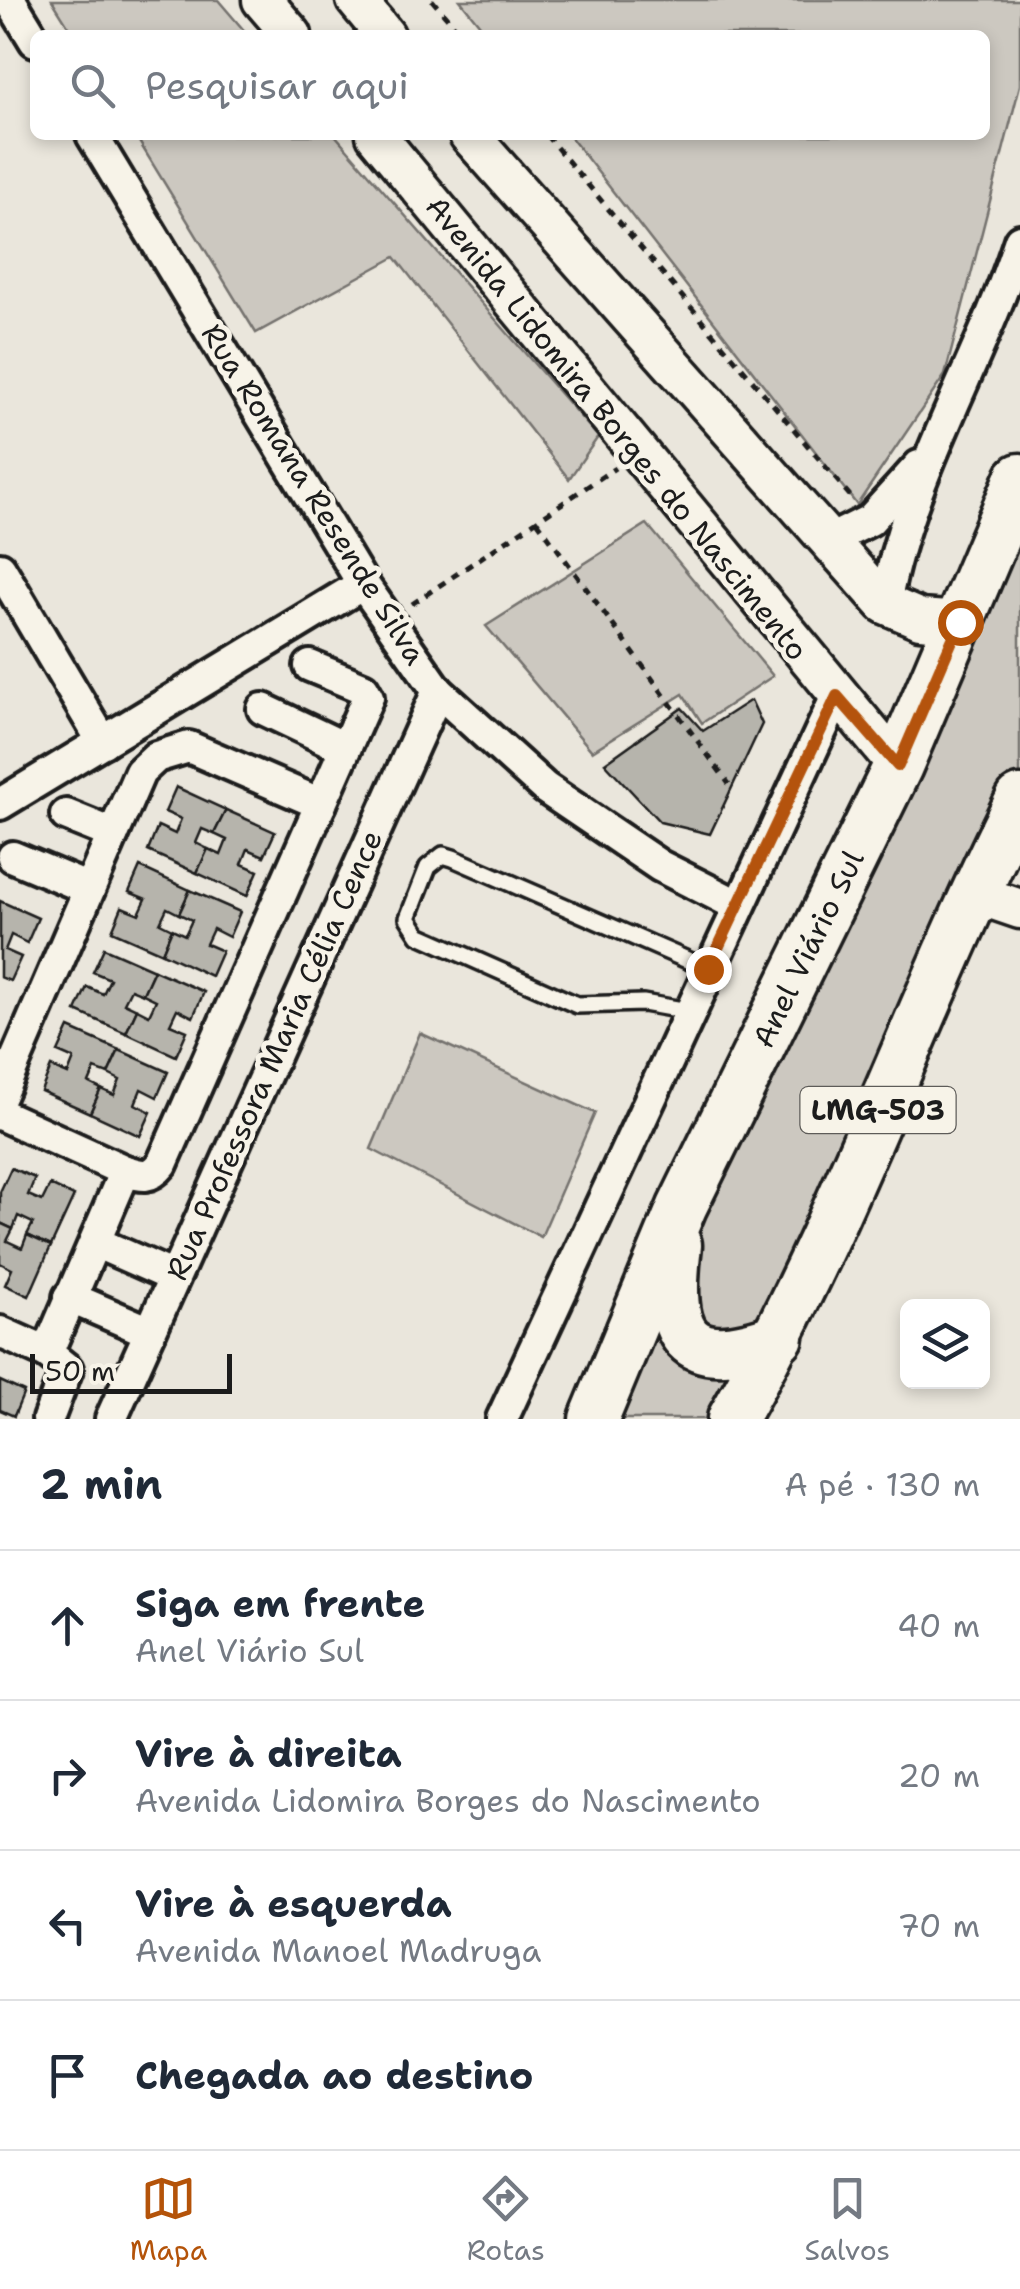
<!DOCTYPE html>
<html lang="pt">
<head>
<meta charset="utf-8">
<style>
	:root { --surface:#fff; --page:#f2f2f3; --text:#1f2937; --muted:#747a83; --line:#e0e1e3; --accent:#b45309 }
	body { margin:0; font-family:"Shantell Sans",sans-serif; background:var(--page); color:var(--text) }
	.controls { position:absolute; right:30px; bottom:30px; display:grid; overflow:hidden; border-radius:15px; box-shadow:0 5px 15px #0003 }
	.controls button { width:90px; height:90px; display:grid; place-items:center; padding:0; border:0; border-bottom:2px solid var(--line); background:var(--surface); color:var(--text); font:50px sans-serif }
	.scale { position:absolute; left:30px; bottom:25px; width:202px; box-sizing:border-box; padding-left:10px; border:5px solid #1c1c1c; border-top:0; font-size:28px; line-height:35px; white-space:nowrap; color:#1c1c1c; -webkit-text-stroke:8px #f7f3e8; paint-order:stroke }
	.stop { position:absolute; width:30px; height:30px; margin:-22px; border:8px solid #b45309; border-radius:50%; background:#fff }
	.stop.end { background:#b45309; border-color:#fff; box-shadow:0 2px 10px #0008 }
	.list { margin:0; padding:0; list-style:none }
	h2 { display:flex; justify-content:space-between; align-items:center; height:130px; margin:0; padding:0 40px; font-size:42px }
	h2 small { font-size:32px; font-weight:400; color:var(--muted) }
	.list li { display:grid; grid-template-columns:65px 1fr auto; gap:30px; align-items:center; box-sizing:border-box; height:150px; padding:0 40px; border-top:2px solid var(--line) }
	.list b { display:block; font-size:38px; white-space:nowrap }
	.list p { margin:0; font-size:32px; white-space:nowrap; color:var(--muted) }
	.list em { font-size:32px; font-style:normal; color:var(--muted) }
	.icon { flex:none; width:55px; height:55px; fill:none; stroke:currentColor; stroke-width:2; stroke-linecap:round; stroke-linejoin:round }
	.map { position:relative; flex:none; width:1020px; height:1419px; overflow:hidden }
	.search { position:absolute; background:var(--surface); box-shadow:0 5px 15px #0003; left:30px; right:30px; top:30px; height:110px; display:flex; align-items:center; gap:25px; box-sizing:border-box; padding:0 35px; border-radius:15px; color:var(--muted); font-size:38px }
	.sheet { height:730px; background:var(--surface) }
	nav { display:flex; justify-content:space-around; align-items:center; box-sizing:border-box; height:140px; border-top:2px solid var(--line); background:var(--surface); font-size:28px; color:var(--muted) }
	nav a { display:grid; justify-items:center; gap:5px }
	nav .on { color:var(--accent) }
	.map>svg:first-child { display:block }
</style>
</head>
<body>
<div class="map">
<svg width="1020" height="1419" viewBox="0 0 1020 1419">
	<rect width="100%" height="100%" fill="#eae6dc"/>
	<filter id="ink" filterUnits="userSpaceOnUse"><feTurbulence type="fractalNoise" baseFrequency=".01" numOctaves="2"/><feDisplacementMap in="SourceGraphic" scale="20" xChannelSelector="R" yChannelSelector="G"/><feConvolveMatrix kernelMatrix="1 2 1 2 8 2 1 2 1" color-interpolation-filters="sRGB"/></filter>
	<g filter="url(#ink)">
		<!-- green -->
		<g fill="#ccc8c0" stroke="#74726e" stroke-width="2.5">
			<path d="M 52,0 L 218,0 L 248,35 L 74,35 Z"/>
			<path d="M 460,0 L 1020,0 L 1020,85 L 945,375 L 857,505 L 569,135 L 985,135 L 985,35 L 488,35 Z"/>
			<path d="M 135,135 L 335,135 L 598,437 L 569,479 L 395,257 L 256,333 Z"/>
			<path d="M 1020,478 L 1020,800 L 732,1419 L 594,1419 Z"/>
			<path d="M 647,524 L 773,676 L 702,723 L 683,694 L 592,751 L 486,626 Z"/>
			<path d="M 420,1033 L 595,1113 L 541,1237 L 371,1149 Z"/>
		</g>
		<!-- building -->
		<g fill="#b6b4ac" stroke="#1c1c1c" stroke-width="2.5">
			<path d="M 751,700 L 762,724 L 710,834 L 660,822 L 605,763 L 682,708 L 703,731 Z"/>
			<path d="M 176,787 L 226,810 L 214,834 L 202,829 L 196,843 L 208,849 L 197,873 L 148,851 L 158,826 L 175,834 L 181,819 L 165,812 Z"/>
			<path d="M 226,810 L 275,832 L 264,856 L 248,849 L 242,864 L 258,871 L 247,896 L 197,873 L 208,849 L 221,855 L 227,840 L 214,834 Z"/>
			<path d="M 140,867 L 190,890 L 179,914 L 167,908 L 160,923 L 172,929 L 162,953 L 112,931 L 122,907 L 139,914 L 146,899 L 129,892 Z"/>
			<path d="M 190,890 L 240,912 L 229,937 L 213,929 L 206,944 L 222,951 L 211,976 L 162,953 L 172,929 L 185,935 L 192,920 L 179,914 Z"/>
			<path d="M 0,901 L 38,918 L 27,943 L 11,935 L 5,950 L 21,957 L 10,981 L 0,977 Z"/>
			<path d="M 104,948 L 154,970 L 143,994 L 131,989 L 124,1003 L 137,1009 L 126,1033 L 76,1011 L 87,987 L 103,994 L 110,979 L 93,972 Z"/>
			<path d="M 154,970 L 204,992 L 193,1017 L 177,1009 L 170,1024 L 187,1031 L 176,1056 L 126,1033 L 137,1009 L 149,1015 L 156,1000 L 143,994 Z"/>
			<path d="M 69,1028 L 119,1050 L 108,1074 L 95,1069 L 89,1083 L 101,1089 L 90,1113 L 41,1091 L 51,1067 L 68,1074 L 74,1059 L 58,1052 Z"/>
			<path d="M 119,1050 L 168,1072 L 157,1097 L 141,1089 L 135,1104 L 151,1112 L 140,1136 L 90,1113 L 101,1089 L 114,1095 L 120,1080 L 108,1074 Z"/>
			<path d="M 11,1168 L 35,1178 L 28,1195 L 42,1201 L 50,1185 L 74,1196 L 51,1246 L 27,1235 L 33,1223 L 18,1216 L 13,1229 L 0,1223 L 0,1192 Z"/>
			<path d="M 0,1223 L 13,1229 L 7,1241 L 22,1248 L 27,1235 L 51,1246 L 29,1296 L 5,1285 L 12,1269 L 0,1263 Z"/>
			<path d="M 0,1381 L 24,1392 L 14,1416 L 0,1410 Z"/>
		</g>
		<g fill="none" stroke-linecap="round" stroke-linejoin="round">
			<!-- service casing -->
			<g stroke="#1c1c1c" stroke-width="22">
				<path id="service" d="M 688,1011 L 643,1003 L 577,1005 L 419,935 L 408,918 L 428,867 L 443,855 L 453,858 L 708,969"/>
			</g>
			<!-- minor casing -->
			<g stroke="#1c1c1c" stroke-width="38">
				<g id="minor">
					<path d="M 10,0 L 35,41"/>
					<path d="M 92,135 L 363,584 L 438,691 L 545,788 L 660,866 L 737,905"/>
					<path d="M 828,541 L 870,520 L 919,466"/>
					<path d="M 0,568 L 103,742"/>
					<path d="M 885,604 C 909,474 980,363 1020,240"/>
					<path d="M 263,709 L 345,748"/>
					<path d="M 0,804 L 363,584"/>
					<path d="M 66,815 L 113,834"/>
					<path d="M 13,857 L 89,889"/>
					<path d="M 0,1096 L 140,772 L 156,757 L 189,747 L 321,804"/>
					<path d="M 0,1114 L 125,1171"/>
					<path d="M 95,1242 L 174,1277"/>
					<path d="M 69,1297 L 150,1332"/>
					<path d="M 0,1332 L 47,1353"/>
					<path d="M 48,1419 L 67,1369 L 47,1353 L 125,1171 C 142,1176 150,1179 162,1164 L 368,697 L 363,688 L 310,666"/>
					<path d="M 111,1419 L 438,691"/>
					<path d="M 502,1419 L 837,696"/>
				</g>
			</g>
			<!-- tertiary casing -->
			<g stroke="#1c1c1c" stroke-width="45">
				<g id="tertiary">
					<path d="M 262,0 L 292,35"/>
					<path d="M 356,0 L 385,35"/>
					<path d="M 376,135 L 898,766"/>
					<path d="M 469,135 L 885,604 L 920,619 L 960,622"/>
					<path d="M 973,893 L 1020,909"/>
				</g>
			</g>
			<!-- primary casing -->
			<g stroke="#1c1c1c" stroke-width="55">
				<g id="primary">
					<path d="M 677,1245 C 666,1336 682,1372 779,1337"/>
					<path d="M 594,1419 L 682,1207 L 898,766 L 1020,478"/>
					<path d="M 732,1419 C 845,1221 918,1003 1020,800"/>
				</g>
			</g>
			<!-- path -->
			<g stroke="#1c1c1c" stroke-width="5" stroke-dasharray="8 8" stroke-linecap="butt">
				<path d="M 432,0 L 462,35"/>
				<path d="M 546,135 L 851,497"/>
				<path d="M 537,521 L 729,784"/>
				<path d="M 412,604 L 615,468"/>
			</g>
			<!-- service -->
			<use href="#service" stroke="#f7f3e8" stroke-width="15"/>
			<!-- minor -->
			<use href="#minor" stroke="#f7f3e8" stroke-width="30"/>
			<!-- tertiary -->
			<use href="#tertiary" stroke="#f7f3e8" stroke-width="38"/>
			<!-- primary -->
			<use href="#primary" stroke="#f7f3e8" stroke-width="48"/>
		</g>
	</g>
	<g fill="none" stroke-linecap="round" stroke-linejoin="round" filter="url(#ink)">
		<!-- route -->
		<path stroke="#b45309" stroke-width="12" d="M 708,969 L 837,696 L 898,766 L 960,622"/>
	</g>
	<g text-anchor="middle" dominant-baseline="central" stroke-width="10" stroke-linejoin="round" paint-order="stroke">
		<!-- shield labels -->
		<rect fill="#f7f3e8" stroke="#5e5c59" stroke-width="2.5" x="800.5" y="1087" width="155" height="46" rx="8"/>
		<g font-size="28" font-weight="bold" fill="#1c1c1c">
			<text x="878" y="1110">LMG-503</text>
		</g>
		<!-- street labels -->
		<g font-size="30" fill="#1c1c1c" stroke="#f7f3e8">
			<text transform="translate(617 428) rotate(51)">Avenida Lidomira Borges do Nascimento</text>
			<text transform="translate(314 494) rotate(58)">Rua Romana Resende Silva</text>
			<text transform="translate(808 949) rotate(-64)">Anel Viário Sul</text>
			<text transform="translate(274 1055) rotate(-66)">Rua Professora Maria Célia Cence</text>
		</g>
	</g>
</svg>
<div class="controls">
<button><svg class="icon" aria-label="layers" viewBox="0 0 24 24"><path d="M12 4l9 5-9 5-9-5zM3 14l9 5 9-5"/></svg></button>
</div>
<div class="scale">50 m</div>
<div class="stop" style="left:960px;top:622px"></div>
<div class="stop end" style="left:708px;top:969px"></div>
<div class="search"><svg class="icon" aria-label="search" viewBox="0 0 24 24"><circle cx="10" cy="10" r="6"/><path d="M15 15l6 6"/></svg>Pesquisar aqui</div>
</div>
<section class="sheet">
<h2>2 min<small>A pé · 130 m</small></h2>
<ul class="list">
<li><svg class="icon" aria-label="ahead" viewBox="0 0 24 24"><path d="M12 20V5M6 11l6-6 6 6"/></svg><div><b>Siga em frente</b><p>Anel Viário Sul</p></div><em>40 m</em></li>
<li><svg class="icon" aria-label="right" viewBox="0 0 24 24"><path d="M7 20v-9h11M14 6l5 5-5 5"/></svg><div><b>Vire à direita</b><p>Avenida Lidomira Borges do Nascimento</p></div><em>20 m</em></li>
<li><svg class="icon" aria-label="left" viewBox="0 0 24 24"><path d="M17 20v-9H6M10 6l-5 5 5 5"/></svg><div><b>Vire à esquerda</b><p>Avenida Manoel Madruga</p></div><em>70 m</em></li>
<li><svg class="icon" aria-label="arrive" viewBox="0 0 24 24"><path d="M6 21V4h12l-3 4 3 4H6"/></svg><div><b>Chegada ao destino</b></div></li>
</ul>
</section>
<nav>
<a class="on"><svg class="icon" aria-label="map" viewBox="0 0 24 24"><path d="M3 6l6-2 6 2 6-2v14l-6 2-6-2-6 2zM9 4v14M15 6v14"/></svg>Mapa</a>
<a><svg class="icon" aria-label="directions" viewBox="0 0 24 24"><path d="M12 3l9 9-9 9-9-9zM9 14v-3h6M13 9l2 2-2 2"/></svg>Rotas</a>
<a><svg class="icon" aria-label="saved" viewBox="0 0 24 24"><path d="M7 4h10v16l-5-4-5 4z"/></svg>Salvos</a>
</nav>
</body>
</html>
